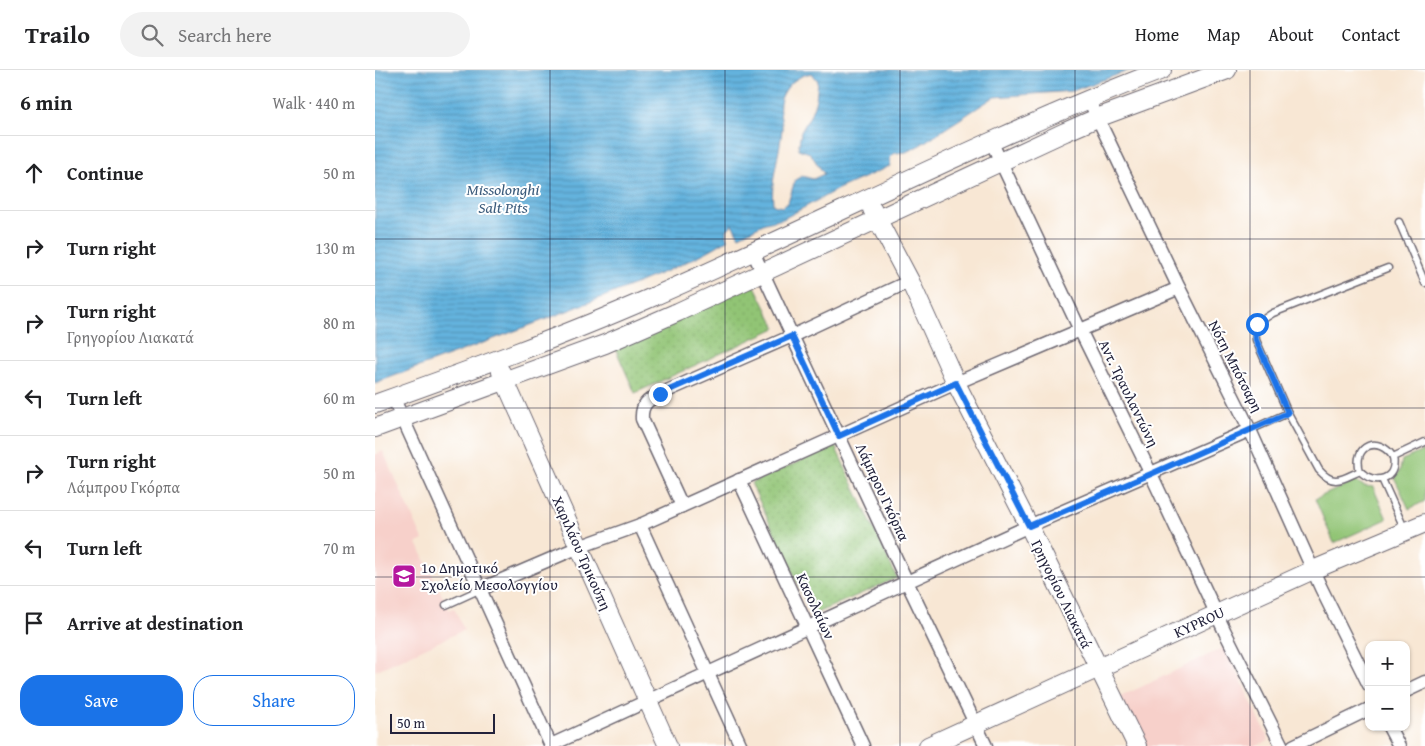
<!DOCTYPE html>
<html lang="en">
<head>
<meta charset="utf-8">
<style>
	:root { --surface:#fff; --page:#f2f2f2; --text:#202124; --muted:#757577; --line:#e0e0e0; --accent:#1a73e8 }
	body { margin:0; font-family:"Gentium Book Plus",serif; background:var(--page); color:var(--text) }
	.controls { position:absolute; right:15px; bottom:15px; display:grid; overflow:hidden; border-radius:10px; box-shadow:0 1px 4px #0004 }
	.controls button { width:45px; height:45px; display:grid; place-items:center; padding:0; border:0; border-bottom:1px solid var(--line); background:var(--surface); color:var(--text); font:25px sans-serif }
	.scale { position:absolute; left:15px; bottom:12px; width:105px; box-sizing:border-box; padding-left:5px; border:2px solid #22223b; border-top:0; font-size:14px; line-height:18px; white-space:nowrap; color:#22223b; -webkit-text-stroke:4px #fff; paint-order:stroke }
	.stop { position:absolute; width:15px; height:15px; margin:-11px; border:4px solid #1a73e8; border-radius:50%; background:#fff }
	.stop.end { background:#1a73e8; border-color:#fff; box-shadow:0 1px 5px #0008 }
	.list { margin:0; padding:0; list-style:none }
	h2 { display:flex; justify-content:space-between; align-items:center; height:65px; margin:0; padding:0 20px; font-size:21px }
	h2 small { font-size:16px; font-weight:400; color:var(--muted) }
	.list li { display:grid; grid-template-columns:32px 1fr auto; gap:15px; align-items:center; box-sizing:border-box; height:75px; padding:0 20px; border-top:1px solid var(--line) }
	.list b { display:block; font-size:19px; white-space:nowrap }
	.list p { margin:0; font-size:16px; white-space:nowrap; color:var(--muted) }
	.list em { font-size:16px; font-style:normal; color:var(--muted) }
	.actions { display:flex; gap:10px; padding:15px 20px }
	.actions a { flex:1; padding:11px 0; border:1px solid var(--accent); border-radius:20px; text-align:center; font-size:18px; color:var(--accent) }
	.actions .main { background:var(--accent); color:#fff }
	.icon { flex:none; width:28px; height:28px; fill:none; stroke:currentColor; stroke-width:2; stroke-linecap:round; stroke-linejoin:round }
	.map { position:relative; flex:none; width:1050px; height:676px; overflow:hidden }
	header { display:flex; align-items:center; gap:30px; box-sizing:border-box; height:70px; padding:0 25px; background:var(--surface); border-bottom:1px solid var(--line) }
	header strong { font-size:24px }
	nav { display:flex; gap:28px; margin-inline-start:auto; font-size:18px }
	.search { width:350px; height:45px; background:var(--page); display:flex; align-items:center; gap:12px; box-sizing:border-box; padding:0 18px; border-radius:28px; color:var(--muted); font-size:19px }
	main { display:flex }
	aside { flex:1; background:var(--surface) }
	.map>svg:first-child { display:block }
</style>
</head>
<body>
<header>
<strong>Trailo</strong>
<div class="search"><svg class="icon" aria-label="search" viewBox="0 0 24 24"><circle cx="10" cy="10" r="6"/><path d="M15 15l6 6"/></svg>Search here</div>
<nav><a>Home</a><a>Map</a><a>About</a><a>Contact</a></nav>
</header>
<main>
<aside>
<h2>6 min<small>Walk · 440 m</small></h2>
<ul class="list">
<li><svg class="icon" aria-label="ahead" viewBox="0 0 24 24"><path d="M12 20V5M6 11l6-6 6 6"/></svg><div><b>Continue</b></div><em>50 m</em></li>
<li><svg class="icon" aria-label="right" viewBox="0 0 24 24"><path d="M7 20v-9h11M14 6l5 5-5 5"/></svg><div><b>Turn right</b></div><em>130 m</em></li>
<li><svg class="icon" aria-label="right" viewBox="0 0 24 24"><path d="M7 20v-9h11M14 6l5 5-5 5"/></svg><div><b>Turn right</b><p>Γρηγορίου Λιακατά</p></div><em>80 m</em></li>
<li><svg class="icon" aria-label="left" viewBox="0 0 24 24"><path d="M17 20v-9H6M10 6l-5 5 5 5"/></svg><div><b>Turn left</b></div><em>60 m</em></li>
<li><svg class="icon" aria-label="right" viewBox="0 0 24 24"><path d="M7 20v-9h11M14 6l5 5-5 5"/></svg><div><b>Turn right</b><p>Λάμπρου Γκόρπα</p></div><em>50 m</em></li>
<li><svg class="icon" aria-label="left" viewBox="0 0 24 24"><path d="M17 20v-9H6M10 6l-5 5 5 5"/></svg><div><b>Turn left</b></div><em>70 m</em></li>
<li><svg class="icon" aria-label="arrive" viewBox="0 0 24 24"><path d="M6 21V4h12l-3 4 3 4H6"/></svg><div><b>Arrive at destination</b></div></li>
</ul>
<div class="actions"><a class="main">Save</a><a>Share</a></div>
</aside>
<div class="map">
<svg width="1050" height="676" viewBox="0 0 1050 676">
	<defs>
		<pattern id="park-dots" width="8" height="8" patternUnits="userSpaceOnUse" patternTransform="scale(1.25)"><rect width="8" height="8" fill="#91c474"/><path d="M2 2h.1M6 6h.1" fill="none" stroke="#7da865" stroke-width="1.8" stroke-linecap="round"/></pattern>
		<pattern id="water-rules" width="6" height="5" patternUnits="userSpaceOnUse" patternTransform="scale(1.25)"><rect width="6" height="5" fill="#64b3de"/><path d="M0 2.5h6" fill="none" stroke="#5291b5"/></pattern>
	</defs>
	<rect width="100%" height="100%" fill="#fff"/>
	<filter id="ink" filterUnits="userSpaceOnUse"><feTurbulence type="fractalNoise" baseFrequency=".02" numOctaves="2"/><feDisplacementMap in="SourceGraphic" scale="10" xChannelSelector="R" yChannelSelector="G"/><feConvolveMatrix kernelMatrix="1 2 1 2 8 2 1 2 1" color-interpolation-filters="sRGB"/></filter>
	<filter id="wash" filterUnits="userSpaceOnUse"><feTurbulence type="fractalNoise" baseFrequency=".0096" numOctaves="4" result="noise"/><feDisplacementMap in="SourceGraphic" scale="20" xChannelSelector="R" yChannelSelector="G"/><feGaussianBlur stdDeviation="1.12" result="paint"/><feColorMatrix in="noise" values="0 0 0 0 0 0 0 0 0 0 0 0 0 0 0 0 0 1.4 0 .05"/><feComposite in="paint" operator="in"/></filter>
	<g filter="url(#wash)">
		<rect width="100%" height="100%" fill="#f8e7d4"/>
		<!-- built -->
		<g fill="#f7d0ca">
			<path d="M 8,381 L 48,470 L 42,473 L 74,540 L 79,538 L 89,560 L 0,601 L 0,385 Z"/>
			<path d="M 850,577 L 894,670 L 882,676 L 770,676 L 745,627 Z"/>
		</g>
		<!-- grass -->
		<g fill="#91c474" stroke="#5a7358">
			<path d="M 1050,380 L 1050,431 L 1034,439 L 1020,409 L 1025,400 L 1027,390 Z"/>
			<path d="M 980,411 L 989,416 L 998,417 L 1012,449 L 959,473 L 940,429 Z"/>
		</g>
		<!-- park -->
		<g fill="url(#park-dots)" stroke="#5a7358">
			<path d="M 379,214 L 401,258 L 260,323 L 240,278 Z"/>
			<path d="M 460,376 L 522,508 L 437,545 L 376,413 Z"/>
		</g>
		<!-- water -->
		<path fill="url(#water-rules)" stroke="#436a8c" fill-rule="evenodd" d="M 0,0 L 756,0 L 697,21 L 619,27 L 545,75 L 531,82 L 520,83 L 515,88 L 515,96 L 463,119 L 408,149 L 390,153 L 364,166 L 357,154 L 352,160 L 352,170 C 314,194 269,210 228,227 C 152,257 76,285 0,313 ZM 437,3 L 443,11 L 441,30 L 435,46 L 426,62 L 423,79 L 435,83 L 449,104 L 438,109 L 427,106 L 420,110 L 413,133 L 407,137 L 398,135 C 395,109 405,85 407,59 C 408,49 402,41 406,29 C 411,15 423,5 437,3 Z"/>
	</g>
	<g filter="url(#ink)">
		<g fill="none" stroke-linecap="round" stroke-linejoin="round">
			<!-- lane casing -->
			<g stroke="#6d6771" stroke-width="9">
				<g id="lane">
					<path d="M 1024,152 L 1050,213"/>
					<path d="M 913,343 L 944,400 C 959,417 967,409 985,401 C 999,416 1023,410 1018,387 L 1050,372"/>
					<path d="M 875,360 L 913,343 L 881,270 C 879,254 885,251 898,243 L 1013,198"/>
					<path d="M 985,401 C 977,375 1004,365 1018,387"/>
					<path d="M 1007,409 L 1030,460"/>
					<path d="M 71,535 L 106,519"/>
				</g>
			</g>
			<!-- street casing -->
			<g stroke="#6d6771" stroke-width="15">
				<g id="street">
					<path d="M 714,30 L 804,218 L 875,360 L 946,518 L 994,615"/>
					<path d="M 617,73 L 705,260 L 776,404 L 850,562 L 907,676"/>
					<path d="M 378,182 L 532,512 L 611,676"/>
					<path d="M 18,327 L 176,676"/>
					<path d="M 364,410 L 488,676"/>
					<path d="M 307,436 L 267,349 C 266,334 273,330 285,324 L 417,266 L 535,211"/>
					<path d="M 265,455 L 366,676"/>
					<path d="M 106,519 L 204,477 L 265,455 L 581,313 L 804,218"/>
					<path d="M 1031,621 L 1050,612"/>
					<path d="M 1014,657 L 1024,676"/>
					<path d="M 176,675 L 654,456 L 875,360"/>
					<path d="M 918,676 L 994,639"/>
				</g>
			</g>
			<!-- secondary casing -->
			<g stroke="#6d6771" stroke-width="20">
				<g id="secondary">
					<path d="M 497,139 L 535,211 L 581,313 L 654,456 L 762,676"/>
					<path d="M 126,302 L 293,676"/>
					<path d="M 0,334 C 92,301 184,268 273,229 C 445,154 612,67 787,0"/>
					<path d="M 0,358 L 230,274 L 303,242 L 690,62 L 722,48 L 852,0"/>
					<path d="M 553,676 L 938,500 L 1050,453"/>
				</g>
			</g>
			<!-- lane -->
			<use href="#lane" stroke="#fff" stroke-width="6"/>
			<!-- street -->
			<use href="#street" stroke="#fff" stroke-width="12"/>
			<!-- secondary -->
			<use href="#secondary" stroke="#fff" stroke-width="18"/>
		</g>
	</g>
	<g fill="none" stroke-linecap="round" stroke-linejoin="round" filter="url(#ink)">
		<!-- route -->
		<path stroke="#1a73e8" stroke-width="6" d="M 285,324 L 417,266 L 464,366 L 581,313 L 654,456 L 776,404 L 913,343 L 881,270 L 880,261 L 882,254"/>
	</g>
	<!-- grid -->
	<path fill="none" stroke="#22223b" stroke-width="1" stroke-opacity="0.55" d="M 175,0 L 175,676M 350,0 L 350,676M 525,0 L 525,676M 700,0 L 700,676M 875,0 L 875,676M 0,169 L 1050,169M 0,338 L 1050,338M 0,507 L 1050,507"/>
	<!-- icons -->
	<defs>
		<g id="school-square" transform="scale(1.25)"><rect x="-9" y="-9" width="18" height="18" rx="4" fill="#b5179e" stroke="#fff"/><path d="M0-5L7-2L0 1L-7-2ZM-4 1L0 2.5L4 1V4Q0 6-4 4Z" fill="#fff"/></g>
	</defs>
	<g fill-rule="evenodd">
		<use href="#school-square" x="29" y="506"/>
	</g>
	<g text-anchor="middle" dominant-baseline="central" stroke-width="4" stroke-linejoin="round" paint-order="stroke">
		<!-- street labels -->
		<g font-size="15" fill="#22223b" stroke="#fff">
			<text transform="translate(861 296) rotate(63)">Νότη Μπότσαρη</text>
			<text transform="translate(754 323) rotate(64)">Αντ. Τραυλαντώνη</text>
			<text transform="translate(508 422) rotate(65)">Λάμπρου Γκόρπα</text>
			<text transform="translate(207 483) rotate(66)">Χαριλάου Τρικούπη</text>
			<text transform="translate(687 524) rotate(64)">Γρηγορίου Λιακατά</text>
			<text transform="translate(441 536) rotate(65)">Κασολαίων</text>
			<text transform="translate(824 552) rotate(-25)">KYPROU</text>
		</g>
		<!-- poi labels -->
		<g font-size="15" fill="#22223b" stroke="#fff" text-anchor="start">
			<text x="46" y="497">1ο Δημοτικό<tspan x="46" dy="17">Σχολείο Μεσολογγίου</tspan></text>
		</g>
		<!-- water labels -->
		<g font-size="16" font-style="italic" fill="#3c5c7c" stroke="#fff">
			<text x="128" y="119">Missolonghi<tspan x="128" dy="18">Salt Pits</tspan></text>
		</g>
	</g>
</svg>
<div class="controls">
<button>+</button>
<button>−</button>
</div>
<div class="scale">50 m</div>
<div class="stop" style="left:882px;top:254px"></div>
<div class="stop end" style="left:285px;top:324px"></div>
</div>
</main>
</body>
</html>
